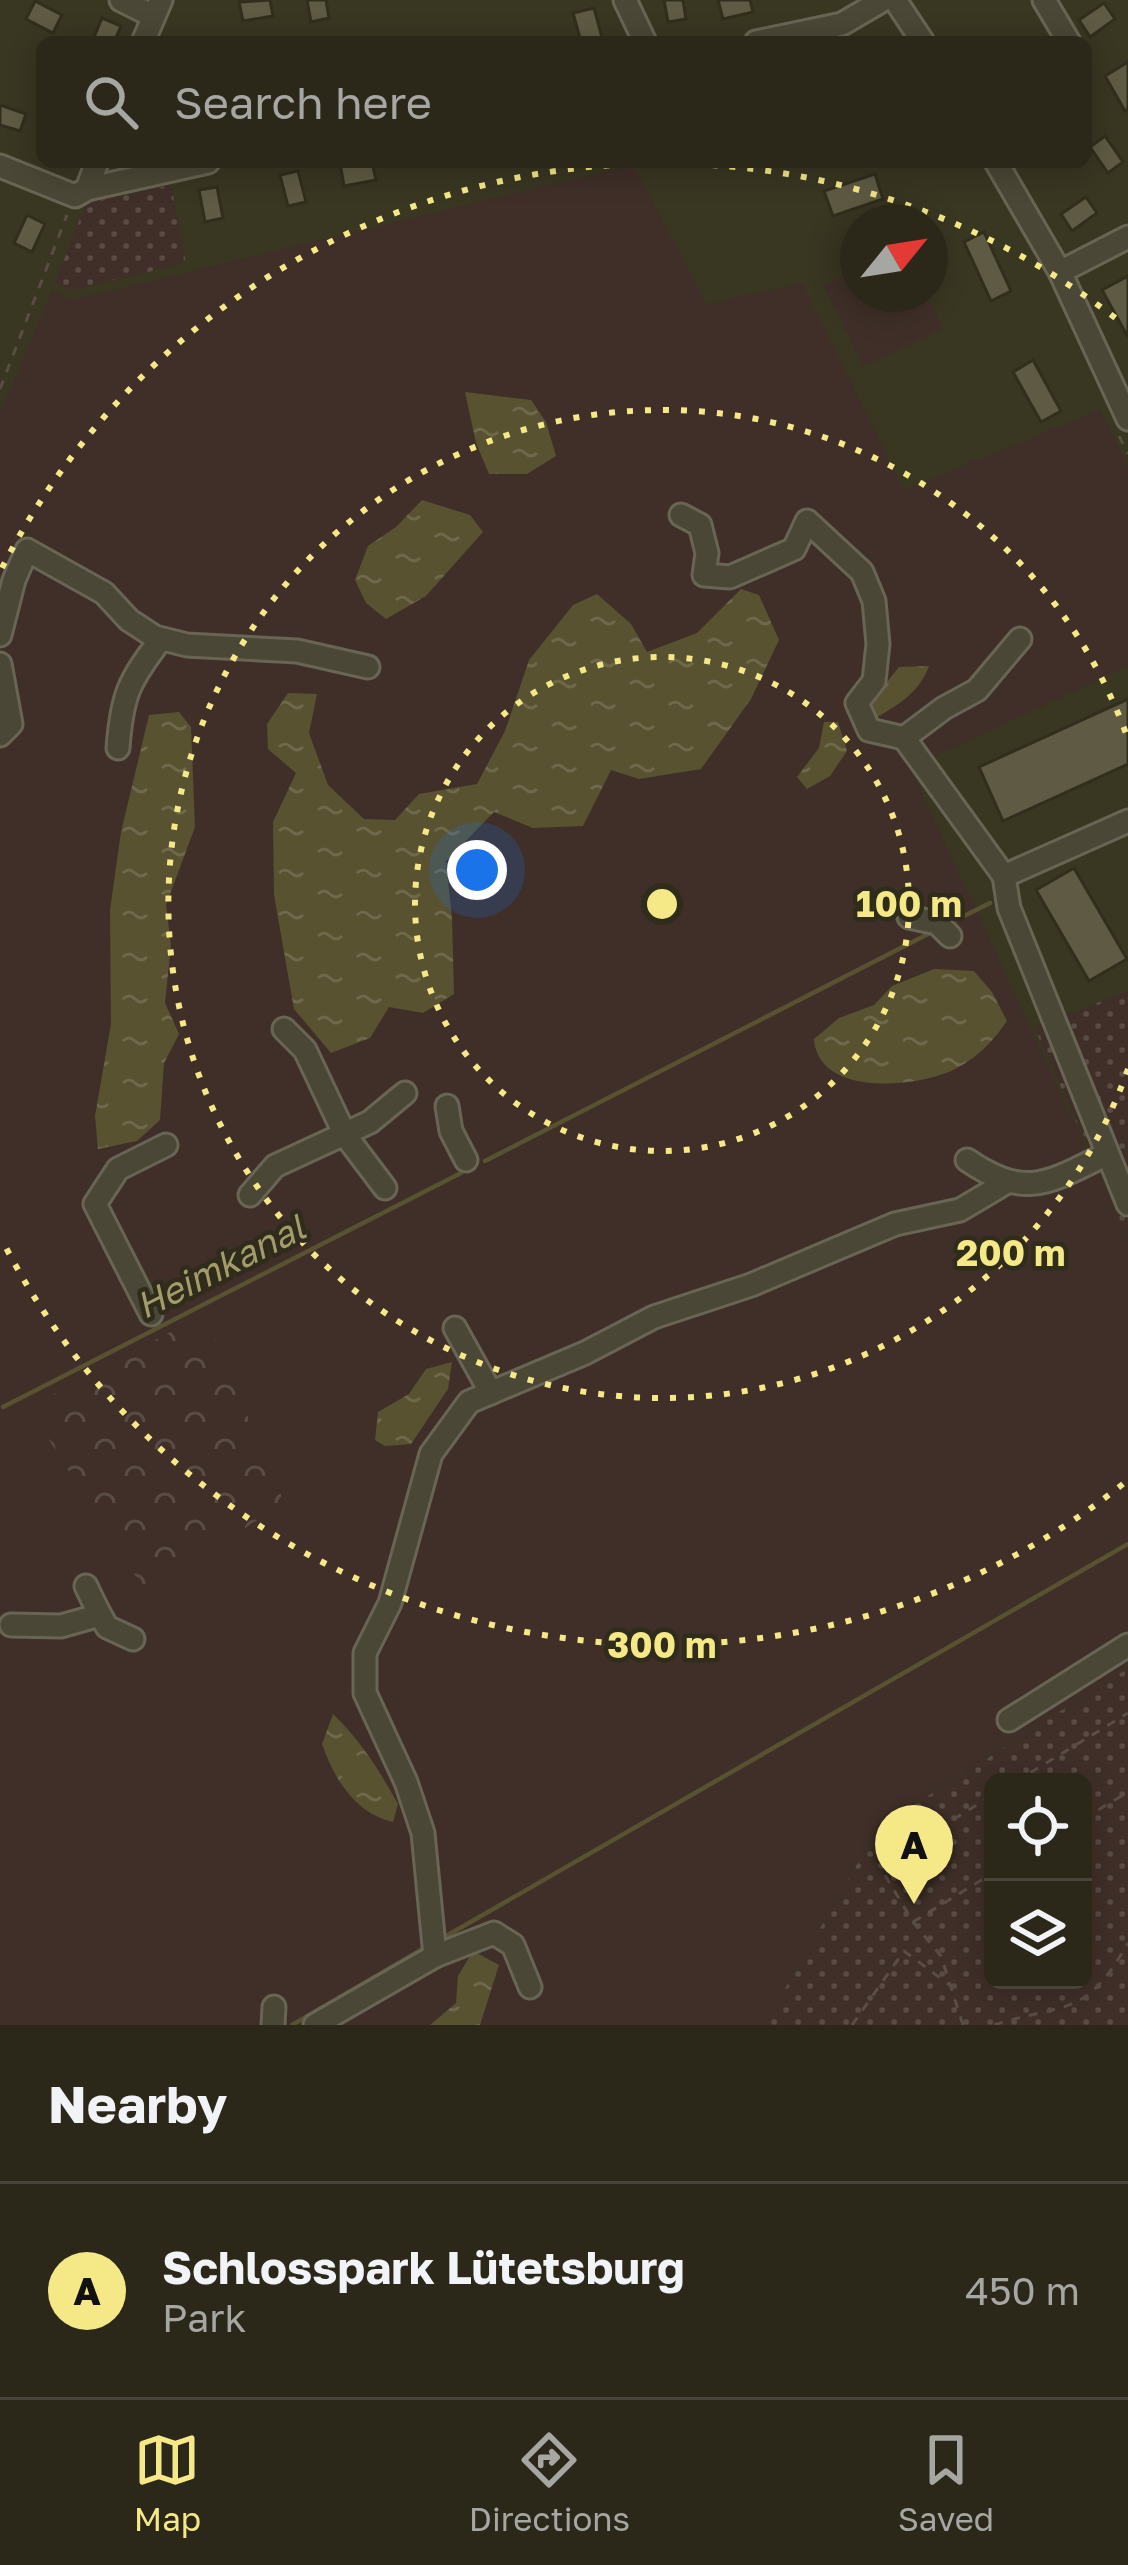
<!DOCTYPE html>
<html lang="en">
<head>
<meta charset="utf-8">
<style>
	:root { --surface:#2b281a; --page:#373427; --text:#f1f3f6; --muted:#a6a6a2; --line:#474439; --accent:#f5e887 }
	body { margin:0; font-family:"Golos Text",sans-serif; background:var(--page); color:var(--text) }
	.controls { position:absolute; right:36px; bottom:36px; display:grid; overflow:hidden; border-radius:18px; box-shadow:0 6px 30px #0003 }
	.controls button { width:108px; height:108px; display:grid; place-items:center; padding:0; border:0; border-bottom:3px solid var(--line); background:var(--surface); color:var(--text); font:60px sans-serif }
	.compass { position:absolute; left:840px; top:204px; width:108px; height:108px; border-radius:50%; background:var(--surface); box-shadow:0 6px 30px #0003; rotate:60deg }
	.you { position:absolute; left:477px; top:870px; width:42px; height:42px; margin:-30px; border:9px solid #fff; border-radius:50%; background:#1a73e8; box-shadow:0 0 0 18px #1a73e833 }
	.badge { display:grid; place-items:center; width:78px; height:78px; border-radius:50%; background:var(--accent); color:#111; font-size:39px; font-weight:700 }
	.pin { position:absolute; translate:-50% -99px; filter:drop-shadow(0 3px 6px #0008) }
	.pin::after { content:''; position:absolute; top:63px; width:42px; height:36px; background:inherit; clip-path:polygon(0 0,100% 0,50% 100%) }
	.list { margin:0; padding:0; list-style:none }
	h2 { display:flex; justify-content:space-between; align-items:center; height:156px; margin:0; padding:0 48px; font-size:51px }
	h2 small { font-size:39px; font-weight:400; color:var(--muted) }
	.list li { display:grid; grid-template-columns:78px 1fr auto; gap:36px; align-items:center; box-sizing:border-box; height:216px; padding:0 48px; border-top:3px solid var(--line) }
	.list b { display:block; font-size:45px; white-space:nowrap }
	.list p { margin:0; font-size:39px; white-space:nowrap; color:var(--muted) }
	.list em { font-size:39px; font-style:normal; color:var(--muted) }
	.icon { flex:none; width:66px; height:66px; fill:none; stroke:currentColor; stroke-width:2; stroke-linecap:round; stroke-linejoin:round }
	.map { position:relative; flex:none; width:1128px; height:2025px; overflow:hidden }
	.search { position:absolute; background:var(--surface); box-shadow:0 6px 30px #0003; left:36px; right:36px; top:36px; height:132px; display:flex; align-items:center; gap:30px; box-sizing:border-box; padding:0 42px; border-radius:18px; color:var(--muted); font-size:45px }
	.sheet { height:372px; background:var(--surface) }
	nav { display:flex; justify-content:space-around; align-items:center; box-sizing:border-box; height:168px; border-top:3px solid var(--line); background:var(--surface); font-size:33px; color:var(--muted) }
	nav a { display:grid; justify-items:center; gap:6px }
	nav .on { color:var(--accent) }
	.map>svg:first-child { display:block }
</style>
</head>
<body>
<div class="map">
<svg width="1128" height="2025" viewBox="0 0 1128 2025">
	<defs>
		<pattern id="forest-crowns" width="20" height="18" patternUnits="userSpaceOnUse" patternTransform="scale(3)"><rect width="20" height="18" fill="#3f2f28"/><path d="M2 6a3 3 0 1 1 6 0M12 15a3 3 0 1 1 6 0" fill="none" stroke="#594c45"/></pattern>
		<pattern id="park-dots" width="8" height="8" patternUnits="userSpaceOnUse" patternTransform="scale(3)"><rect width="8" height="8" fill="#3f2f28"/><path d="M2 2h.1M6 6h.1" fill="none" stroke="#594c45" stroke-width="1.8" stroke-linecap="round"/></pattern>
		<pattern id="water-ripples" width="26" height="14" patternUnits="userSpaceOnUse" patternTransform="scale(3)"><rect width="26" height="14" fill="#585230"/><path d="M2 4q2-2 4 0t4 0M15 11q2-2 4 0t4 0" fill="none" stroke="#6e694c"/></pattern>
	</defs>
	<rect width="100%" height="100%" fill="#393622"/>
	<!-- grass -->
	<g fill="#3f2f28">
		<path d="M 633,165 L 706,304 L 802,283 L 904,490 L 1100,410 L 1128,467 L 1128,666 L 910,768 L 1128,1239 L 1128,1667 L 878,1827 L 763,2025 L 0,2025 L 0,414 L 52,291 L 72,300 Z"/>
		<path d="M 858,269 L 858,294 L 926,294 L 943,329 L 863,367 L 824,285 Z"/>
	</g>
	<!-- forest -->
	<path fill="url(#forest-crowns)" d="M 204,1314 L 284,1502 L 147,1594 L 29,1408 Z"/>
	<!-- park -->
	<g fill="url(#park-dots)" fill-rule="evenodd">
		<path d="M 171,185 L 186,263 L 71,290 L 55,283 L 86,203 Z"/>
		<path d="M 1128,991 L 1128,1238 L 1034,1027 Z"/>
		<path d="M 1128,1668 L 1128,2025 L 764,2025 L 878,1828 ZM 1083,1782 L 1083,1980 L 993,1980 L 993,1782 Z"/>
	</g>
	<!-- water -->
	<g fill="url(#water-ripples)">
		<path d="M 465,392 L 531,400 L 546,422 L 556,456 L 527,474 L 489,474 L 476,443 Z"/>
		<path d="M 422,500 L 470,515 L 483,532 L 426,596 L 386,619 L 366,603 L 355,580 L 368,546 L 396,527 Z"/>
		<path d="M 741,589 L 759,595 L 779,640 L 751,699 L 701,769 L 639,779 L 611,770 L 583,826 L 533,828 L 494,812 L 446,861 L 452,919 L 454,994 L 423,1013 L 389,1007 L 370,1038 L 331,1053 L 294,1009 L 274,895 L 273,822 L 296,773 L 268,749 L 267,724 L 288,693 L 317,694 L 309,733 L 328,785 L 364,819 L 395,820 L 419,794 L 477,784 L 505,731 L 529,660 L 573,605 L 597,594 L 631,624 L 647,652 L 697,633 Z"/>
		<path d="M 929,666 C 919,693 898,705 874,719 L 860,715 L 899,667 Z"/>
		<path d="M 179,712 L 191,727 L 195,827 L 166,905 L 171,945 L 165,1003 L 179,1034 L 164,1063 L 160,1120 L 137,1141 L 98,1149 L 95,1116 L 111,1024 L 110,910 L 121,832 L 149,715 Z"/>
		<path d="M 824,722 L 838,722 L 847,751 L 830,776 L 807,789 L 797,777 L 819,748 Z"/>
		<path d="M 934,969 L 974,971 L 992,992 L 1007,1021 C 991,1044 976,1059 951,1071 C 912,1088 818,1096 814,1039 L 839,1018 L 874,1005 L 892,986 Z"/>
		<path d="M 452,1362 L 448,1389 L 411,1444 L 385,1446 L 375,1440 L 378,1412 L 409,1394 L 426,1369 Z"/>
		<path d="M 333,1714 C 361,1741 379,1770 398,1804 L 393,1822 C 356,1814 334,1779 322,1744 Z"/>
		<path d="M 473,1951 L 499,1965 L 480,2025 L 430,2025 L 456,2003 L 458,1976 Z"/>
	</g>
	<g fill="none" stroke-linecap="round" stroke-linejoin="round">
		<!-- stream -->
		<g stroke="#585230" stroke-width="4.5">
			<path d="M 948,924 L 990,903"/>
			<path d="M 485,1161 L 932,932"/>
			<path d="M 3,1407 L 461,1173"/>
			<path d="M 441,1939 L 1128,1544"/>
			<path d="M 292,2025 L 426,1947"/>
		</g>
	</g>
	<!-- building -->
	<g fill="#5e5a43" stroke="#312e1d" stroke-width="3">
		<path d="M 270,0 L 273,16 L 243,21 L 239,2 Z"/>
		<path d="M 307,0 L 326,0 L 329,18 L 311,22 Z"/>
		<path d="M 664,0 L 683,0 L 686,19 L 668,22 Z"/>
		<path d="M 718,0 L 750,0 L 753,12 L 723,19 Z"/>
		<path d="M 35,1 L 62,15 L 53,33 L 26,19 Z"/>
		<path d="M 1104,3 L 1115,19 L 1090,37 L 1079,20 Z"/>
		<path d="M 594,8 L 603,41 L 581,42 L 573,13 Z"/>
		<path d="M 102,18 L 121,26 L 114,42 L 92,42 Z"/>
		<path d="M 1128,62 L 1128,109 L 1125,111 L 1105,76 Z"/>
		<path d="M 0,105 L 26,114 L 20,131 L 0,125 Z"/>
		<path d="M 1105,136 L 1123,162 L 1108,173 L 1090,147 Z"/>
		<path d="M 372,162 L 376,180 L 344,186 L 340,163 Z"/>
		<path d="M 298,171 L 306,202 L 288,206 L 280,175 Z"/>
		<path d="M 875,174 L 883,199 L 833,216 L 824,191 Z"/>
		<path d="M 217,187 L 223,218 L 205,222 L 199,190 Z"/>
		<path d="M 1086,197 L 1097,213 L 1072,231 L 1061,214 Z"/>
		<path d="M 27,215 L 45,224 L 32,252 L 14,243 Z"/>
		<path d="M 984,232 L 1011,291 L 991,301 L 964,242 Z"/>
		<path d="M 1128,276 L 1128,337 L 1102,290 Z"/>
		<path d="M 1033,360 L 1061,411 L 1041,422 L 1013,372 Z"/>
		<path d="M 1128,699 L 1128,764 L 1003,821 L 979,767 Z"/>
		<path d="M 1074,868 L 1127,959 L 1089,981 L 1036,890 Z"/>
	</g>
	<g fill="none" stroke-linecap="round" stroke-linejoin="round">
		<!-- minor casing -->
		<g stroke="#686554" stroke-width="27">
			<g id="minor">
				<path d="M 121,0 L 153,16"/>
				<path d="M 625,0 L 645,42"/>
				<path d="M 895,0 L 923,42"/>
				<path d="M 1044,0 L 1069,42"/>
				<path d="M 143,42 L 161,0"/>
				<path d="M 756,42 L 842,24 L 883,0"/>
				<path d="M 996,162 L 1060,272 L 1128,419"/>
				<path d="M 0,166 L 75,196 L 87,189 L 208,162"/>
				<path d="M 87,189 L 97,162"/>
				<path d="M 1060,272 L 1128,237"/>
				<path d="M 681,515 L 700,525 L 707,553 L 704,575 L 730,577 L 794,549 L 807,521 L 862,572 L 874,601 L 878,644 L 874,681 L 857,703 L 869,730 L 904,738 L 1004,876"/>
				<path d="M 0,635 L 14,580 L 27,550 L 104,593 L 129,620 L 155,637 L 187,645 L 297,651 L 368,667"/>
				<path d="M 0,664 L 11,724 L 0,735"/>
				<path d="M 904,738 L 944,708 L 977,690 L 1020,639"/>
				<path d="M 118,748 C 122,694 129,681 161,639"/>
				<path d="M 1128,821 L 1004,876 L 1009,908 L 1128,1204"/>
				<path d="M 909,917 L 937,923 L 950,936"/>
				<path d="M 284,1029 L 305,1050 L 345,1135 L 385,1188"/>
				<path d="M 447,1106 L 451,1131 L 466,1160"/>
				<path d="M 967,1160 C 1026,1200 1048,1183 1107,1154"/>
				<path d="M 250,1195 L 275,1166 L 370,1122 L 405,1093"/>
				<path d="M 151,1314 L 95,1204 L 118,1169 L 166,1145"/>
				<path d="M 455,1328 L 491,1393"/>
				<path d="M 97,1609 L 107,1627 L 133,1639"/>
				<path d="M 11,1625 L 61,1626 L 93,1617 L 97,1609 L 86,1586"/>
				<path d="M 1009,1720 L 1128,1645"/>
				<path d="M 435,1956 L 494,1933 L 513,1945 L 530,1987"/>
				<path d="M 273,2025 L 274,2007"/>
				<path d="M 315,2025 L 435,1956 L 423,1833 L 406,1782 L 365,1693 L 365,1653 L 390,1603 L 431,1454 L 469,1402 L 585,1353 L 654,1317 L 751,1285 L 895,1224 L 960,1210 L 1007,1182"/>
			</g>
		</g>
		<!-- path -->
		<g stroke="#5a4d44" stroke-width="3" stroke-dasharray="9 9" stroke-linecap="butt">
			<path d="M 0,389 L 67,215"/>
			<path d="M 1119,436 L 1128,454"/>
			<path d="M 1015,1782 L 1128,1713"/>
			<path d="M 1083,1819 L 1128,1792"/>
			<path d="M 913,1922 L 993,1873"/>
			<path d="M 852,2025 L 904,1951 L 951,1986"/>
			<path d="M 963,2025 L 941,1956 L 913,1922 L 879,1865 L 993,1795"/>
			<path d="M 994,2025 C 1066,2002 1085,2019 1128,1943"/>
		</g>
		<!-- minor -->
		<use href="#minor" stroke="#4a4736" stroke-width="21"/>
	</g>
	<!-- distance rings -->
	<g fill="none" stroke="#f5e887" stroke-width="6" stroke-dasharray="6 12">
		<circle cx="662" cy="904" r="247"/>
		<path d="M1128 1069A494 494 0 1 1 1128 739"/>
		<path d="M1123 1484A741 741 0 0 1 2 1240M2 568A741 741 0 0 1 1123 324"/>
	</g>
	<g text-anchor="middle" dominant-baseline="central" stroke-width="9" stroke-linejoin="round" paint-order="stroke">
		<!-- water labels -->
		<g font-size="36" font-style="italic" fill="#a49b6b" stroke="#2f2c1b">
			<text transform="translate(220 1266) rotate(-27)">Heimkanal</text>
		</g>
	</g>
	<circle cx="662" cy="904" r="18" fill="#f5e887" stroke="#2f2c1b" stroke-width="6"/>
	<g font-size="36" text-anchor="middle" font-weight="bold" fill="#f5e887" stroke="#2f2c1b" stroke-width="9" stroke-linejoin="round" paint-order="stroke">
		<text x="909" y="917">100 m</text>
		<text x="1011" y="1266">200 m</text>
		<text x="662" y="1658">300 m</text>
	</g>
</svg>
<div class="controls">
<button><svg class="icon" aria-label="locate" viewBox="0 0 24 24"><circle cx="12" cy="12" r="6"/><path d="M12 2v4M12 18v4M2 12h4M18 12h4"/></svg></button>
<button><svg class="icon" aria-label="layers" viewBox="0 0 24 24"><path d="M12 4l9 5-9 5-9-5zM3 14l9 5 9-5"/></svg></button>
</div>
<svg class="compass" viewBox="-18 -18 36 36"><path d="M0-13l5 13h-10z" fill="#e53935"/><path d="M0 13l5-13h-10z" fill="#a6a6a2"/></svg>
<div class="you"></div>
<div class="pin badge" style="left:914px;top:1904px">A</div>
<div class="search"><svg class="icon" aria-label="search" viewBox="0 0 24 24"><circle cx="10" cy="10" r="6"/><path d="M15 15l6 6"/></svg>Search here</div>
</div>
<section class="sheet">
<h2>Nearby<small></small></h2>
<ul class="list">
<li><span class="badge">A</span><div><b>Schlosspark Lütetsburg</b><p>Park</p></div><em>450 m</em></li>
</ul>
</section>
<nav>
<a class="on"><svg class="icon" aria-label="map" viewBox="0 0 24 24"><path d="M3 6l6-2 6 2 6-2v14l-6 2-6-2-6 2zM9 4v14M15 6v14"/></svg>Map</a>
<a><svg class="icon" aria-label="directions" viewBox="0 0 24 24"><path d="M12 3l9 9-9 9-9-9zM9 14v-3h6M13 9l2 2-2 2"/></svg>Directions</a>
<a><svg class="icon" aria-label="saved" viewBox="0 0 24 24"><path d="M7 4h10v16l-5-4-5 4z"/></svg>Saved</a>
</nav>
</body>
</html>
